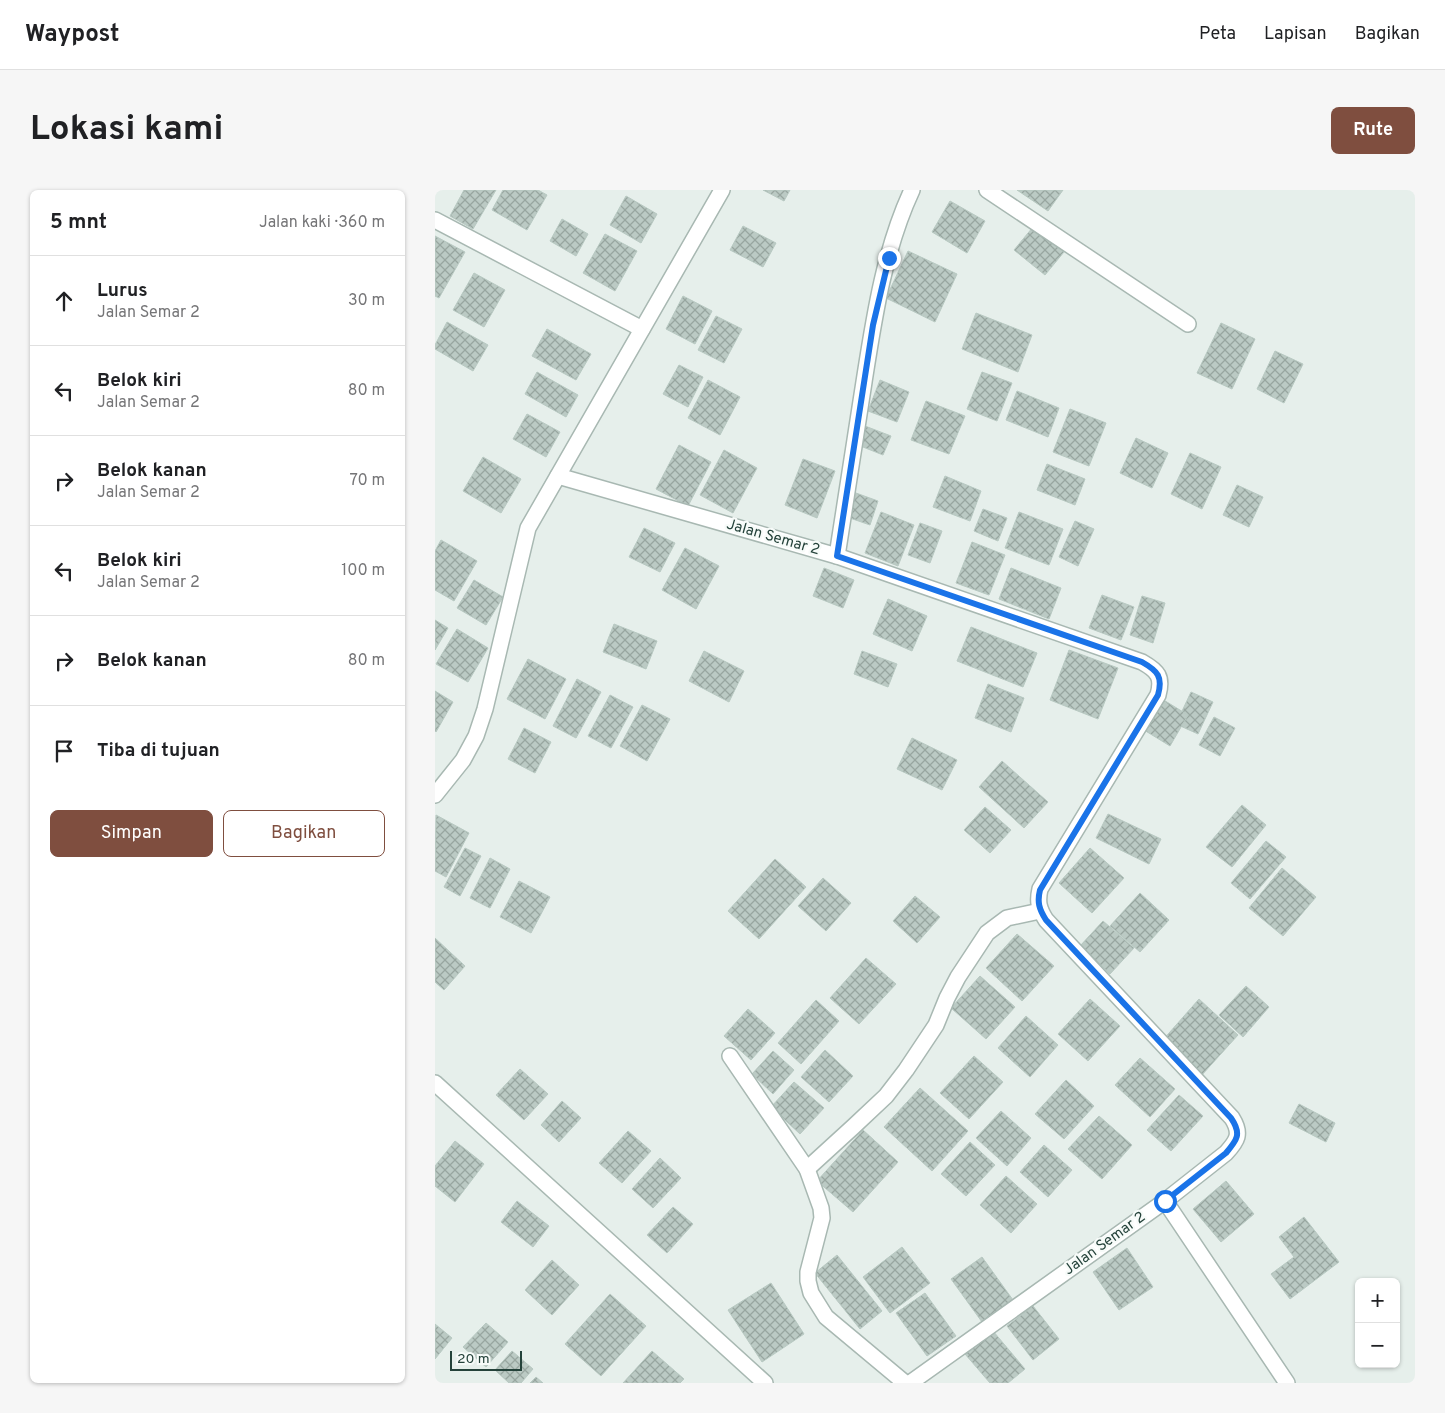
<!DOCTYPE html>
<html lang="id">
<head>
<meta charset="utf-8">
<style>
	:root { --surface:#fff; --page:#f6f6f6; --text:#202124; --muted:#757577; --line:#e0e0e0; --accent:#7f4e3f }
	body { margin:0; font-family:Overpass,sans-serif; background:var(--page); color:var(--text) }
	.controls { position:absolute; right:15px; bottom:15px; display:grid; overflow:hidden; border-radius:8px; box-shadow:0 1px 4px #0004 }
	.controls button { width:45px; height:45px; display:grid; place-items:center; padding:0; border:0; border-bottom:1px solid var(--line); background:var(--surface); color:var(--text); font:25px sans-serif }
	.scale { position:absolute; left:15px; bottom:12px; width:72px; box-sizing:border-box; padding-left:5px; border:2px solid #24423a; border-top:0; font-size:14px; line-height:18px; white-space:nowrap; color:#24423a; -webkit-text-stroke:4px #f7fbf9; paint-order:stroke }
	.stop { position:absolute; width:15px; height:15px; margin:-11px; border:4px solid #1a73e8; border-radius:50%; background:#fff }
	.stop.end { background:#1a73e8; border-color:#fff; box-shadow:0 1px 5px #0008 }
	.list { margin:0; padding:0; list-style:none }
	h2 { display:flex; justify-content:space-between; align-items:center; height:65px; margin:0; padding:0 20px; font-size:21px }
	h2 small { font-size:16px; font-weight:400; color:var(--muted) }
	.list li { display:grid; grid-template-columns:32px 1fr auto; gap:15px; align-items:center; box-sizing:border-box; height:90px; padding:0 20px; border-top:1px solid var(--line) }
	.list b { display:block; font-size:19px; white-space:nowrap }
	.list p { margin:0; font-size:16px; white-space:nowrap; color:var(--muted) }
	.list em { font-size:16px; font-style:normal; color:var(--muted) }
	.actions { display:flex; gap:10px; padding:15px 20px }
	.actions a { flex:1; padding:11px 0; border:1px solid var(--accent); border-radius:8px; text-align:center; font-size:18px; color:var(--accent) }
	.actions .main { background:var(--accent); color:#fff }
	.icon { flex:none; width:28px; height:28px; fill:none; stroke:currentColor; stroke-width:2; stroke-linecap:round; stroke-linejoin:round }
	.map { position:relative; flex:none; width:980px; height:1193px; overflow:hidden; border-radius:8px }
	header { display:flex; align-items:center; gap:30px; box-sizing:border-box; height:70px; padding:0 25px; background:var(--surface); border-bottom:1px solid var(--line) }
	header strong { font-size:24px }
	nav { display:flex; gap:28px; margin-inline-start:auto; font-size:18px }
	.intro { display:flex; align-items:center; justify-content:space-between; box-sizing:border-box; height:120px; padding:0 30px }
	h1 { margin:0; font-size:35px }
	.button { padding:12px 22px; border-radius:8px; background:var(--accent); color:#fff; font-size:18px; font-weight:700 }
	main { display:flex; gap:30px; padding:0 30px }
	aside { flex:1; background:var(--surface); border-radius:8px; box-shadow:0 1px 4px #0004 }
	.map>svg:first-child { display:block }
</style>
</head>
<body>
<header>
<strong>Waypost</strong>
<nav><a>Peta</a><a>Lapisan</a><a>Bagikan</a></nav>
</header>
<div class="intro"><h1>Lokasi kami</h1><a class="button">Rute</a></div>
<main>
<aside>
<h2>5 mnt<small>Jalan kaki · 360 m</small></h2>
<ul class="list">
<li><svg class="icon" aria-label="ahead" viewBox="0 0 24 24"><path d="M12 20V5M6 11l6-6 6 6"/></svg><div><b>Lurus</b><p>Jalan Semar 2</p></div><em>30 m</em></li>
<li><svg class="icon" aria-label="left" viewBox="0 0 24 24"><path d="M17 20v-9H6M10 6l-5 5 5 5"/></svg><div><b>Belok kiri</b><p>Jalan Semar 2</p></div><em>80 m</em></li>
<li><svg class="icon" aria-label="right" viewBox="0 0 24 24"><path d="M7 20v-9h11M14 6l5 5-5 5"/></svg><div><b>Belok kanan</b><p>Jalan Semar 2</p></div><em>70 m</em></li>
<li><svg class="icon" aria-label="left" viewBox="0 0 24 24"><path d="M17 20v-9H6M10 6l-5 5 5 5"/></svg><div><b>Belok kiri</b><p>Jalan Semar 2</p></div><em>100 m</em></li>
<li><svg class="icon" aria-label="right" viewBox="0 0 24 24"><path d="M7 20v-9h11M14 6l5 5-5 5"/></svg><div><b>Belok kanan</b></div><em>80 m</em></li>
<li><svg class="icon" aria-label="arrive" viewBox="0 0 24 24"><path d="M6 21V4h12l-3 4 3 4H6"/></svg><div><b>Tiba di tujuan</b></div></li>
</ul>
<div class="actions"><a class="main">Simpan</a><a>Bagikan</a></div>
</aside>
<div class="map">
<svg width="980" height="1193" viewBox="0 0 980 1193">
	<defs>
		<pattern id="building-cross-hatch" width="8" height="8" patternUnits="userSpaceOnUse" patternTransform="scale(1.25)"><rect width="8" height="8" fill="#bbcac4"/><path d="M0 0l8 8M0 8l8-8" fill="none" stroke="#98a6a0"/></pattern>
	</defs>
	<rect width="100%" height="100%" fill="#e6efeb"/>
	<!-- building -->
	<g fill="url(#building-cross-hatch)" stroke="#b8c9c2">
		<path d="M 29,0 L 61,0 L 38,39 L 15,26 Z"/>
		<path d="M 68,0 L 103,0 L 112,5 L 92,40 L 57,20 Z"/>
		<path d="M 328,0 L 355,0 L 349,11 Z"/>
		<path d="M 582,0 L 628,0 L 613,21 Z"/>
		<path d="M 191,6 L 222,24 L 206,53 L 175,35 Z"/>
		<path d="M 515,11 L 550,31 L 532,63 L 497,42 Z"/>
		<path d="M 127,29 L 153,44 L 141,66 L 115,51 Z"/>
		<path d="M 308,36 L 341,53 L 328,77 L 295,60 Z"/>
		<path d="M 598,37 L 629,62 L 610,85 L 579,60 Z"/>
		<path d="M 170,44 L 202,61 L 180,101 L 148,83 Z"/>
		<path d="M 0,46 L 30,62 L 4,108 L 0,106 Z"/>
		<path d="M 473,61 L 522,84 L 500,132 L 451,108 Z"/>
		<path d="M 39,83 L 70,100 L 49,137 L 18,120 Z"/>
		<path d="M 248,106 L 277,121 L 260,154 L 231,139 Z"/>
		<path d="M 541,123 L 597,145 L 583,182 L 527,159 Z"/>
		<path d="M 281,126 L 307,139 L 289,173 L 263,160 Z"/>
		<path d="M 12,132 L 53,155 L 38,181 L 0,159 L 0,155 Z"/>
		<path d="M 786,133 L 820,149 L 797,199 L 762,183 Z"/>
		<path d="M 112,139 L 156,164 L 141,190 L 97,166 Z"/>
		<path d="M 840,161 L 868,174 L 849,213 L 822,199 Z"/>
		<path d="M 244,175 L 268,187 L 253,217 L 228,204 Z"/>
		<path d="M 102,182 L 143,205 L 131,227 L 90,204 Z"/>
		<path d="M 547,182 L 577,193 L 562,231 L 532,219 Z"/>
		<path d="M 273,190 L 305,207 L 285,245 L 253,228 Z"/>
		<path d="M 445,190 L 474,202 L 462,232 L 433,221 Z"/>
		<path d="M 582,201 L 624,218 L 613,247 L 571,230 Z"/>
		<path d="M 491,211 L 530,226 L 514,264 L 476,250 Z"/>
		<path d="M 635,219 L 671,233 L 654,276 L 618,262 Z"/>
		<path d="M 92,224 L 125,242 L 111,267 L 78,249 Z"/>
		<path d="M 430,236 L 456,246 L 448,265 L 423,255 Z"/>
		<path d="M 701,248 L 733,263 L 717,298 L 685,283 Z"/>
		<path d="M 244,255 L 276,272 L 253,316 L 221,299 Z"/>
		<path d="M 289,260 L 322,278 L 298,323 L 265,305 Z"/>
		<path d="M 755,263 L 786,277 L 767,319 L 736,304 Z"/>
		<path d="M 48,267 L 86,289 L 66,323 L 28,301 Z"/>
		<path d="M 368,269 L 400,281 L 382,328 L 350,315 Z"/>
		<path d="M 612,274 L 650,289 L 640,315 L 602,300 Z"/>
		<path d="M 510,286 L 546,301 L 535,331 L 498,317 Z"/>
		<path d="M 802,295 L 828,307 L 814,337 L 788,325 Z"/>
		<path d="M 421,303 L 443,311 L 435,335 L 412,327 Z"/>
		<path d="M 548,319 L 572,328 L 563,351 L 539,341 Z"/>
		<path d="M 446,322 L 479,335 L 463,376 L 430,363 Z"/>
		<path d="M 584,322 L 628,339 L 614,375 L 570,358 Z"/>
		<path d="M 640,331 L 659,339 L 643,376 L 624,367 Z"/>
		<path d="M 485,333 L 507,341 L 495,373 L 473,365 Z"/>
		<path d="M 209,338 L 240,353 L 225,382 L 194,367 Z"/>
		<path d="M 6,350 L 42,371 L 19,411 L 0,400 L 0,361 Z"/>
		<path d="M 537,352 L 570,365 L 554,405 L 521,393 Z"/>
		<path d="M 250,358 L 284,376 L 261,419 L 227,400 Z"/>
		<path d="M 389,378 L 419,390 L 408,418 L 378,406 Z"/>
		<path d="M 576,378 L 626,398 L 614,429 L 564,409 Z"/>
		<path d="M 39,390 L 68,407 L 51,435 L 22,418 Z"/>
		<path d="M 667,405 L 699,417 L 686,450 L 654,438 Z"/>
		<path d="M 707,406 L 730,413 L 718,453 L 695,445 Z"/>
		<path d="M 453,409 L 492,426 L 477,461 L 438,444 Z"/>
		<path d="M 0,430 L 13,438 L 0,460 Z"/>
		<path d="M 179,434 L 222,451 L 211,479 L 168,462 Z"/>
		<path d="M 536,437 L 602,463 L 588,497 L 522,471 Z"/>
		<path d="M 22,439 L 53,458 L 33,492 L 1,474 Z"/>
		<path d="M 634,460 L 683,478 L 663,529 L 615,510 Z"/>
		<path d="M 269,461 L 309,481 L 294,512 L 254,491 Z"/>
		<path d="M 427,461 L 462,474 L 453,497 L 419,484 Z"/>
		<path d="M 93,469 L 131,489 L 110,529 L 72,509 Z"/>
		<path d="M 142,489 L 166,502 L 141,548 L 118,536 Z"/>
		<path d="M 553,494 L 589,508 L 576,542 L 540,528 Z"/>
		<path d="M 0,501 L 18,512 L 1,542 L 0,541 Z"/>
		<path d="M 756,502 L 778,512 L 763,544 L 741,534 Z"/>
		<path d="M 175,505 L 198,517 L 176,558 L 153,546 Z"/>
		<path d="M 727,509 L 753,525 L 735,556 L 709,540 Z"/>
		<path d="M 207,515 L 235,529 L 212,571 L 185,556 Z"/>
		<path d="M 779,527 L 800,538 L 785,566 L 764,555 Z"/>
		<path d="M 89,538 L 116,552 L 100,583 L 73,569 Z"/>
		<path d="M 477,548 L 522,570 L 507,600 L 462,579 Z"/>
		<path d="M 567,571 L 613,612 L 589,638 L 544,597 Z"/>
		<path d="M 807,615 L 831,635 L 797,677 L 771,657 Z"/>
		<path d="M 550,617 L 576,640 L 555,663 L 529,640 Z"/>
		<path d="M 673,624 L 726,649 L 714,674 L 661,648 Z"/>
		<path d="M 1,625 L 34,643 L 11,687 L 0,681 Z"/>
		<path d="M 831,651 L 851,667 L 815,709 L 796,693 Z"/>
		<path d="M 30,658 L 46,666 L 25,706 L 9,697 Z"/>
		<path d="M 655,658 L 689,688 L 657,723 L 624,693 Z"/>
		<path d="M 55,668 L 75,679 L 55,718 L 35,708 Z"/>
		<path d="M 340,669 L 371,697 L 324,749 L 293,721 Z"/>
		<path d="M 847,678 L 881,707 L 848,746 L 814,718 Z"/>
		<path d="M 388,688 L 416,713 L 391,741 L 363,716 Z"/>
		<path d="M 84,691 L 115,707 L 96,743 L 65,727 Z"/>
		<path d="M 705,703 L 734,730 L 705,762 L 675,736 Z"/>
		<path d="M 480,706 L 505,727 L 482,753 L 458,731 Z"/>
		<path d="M 668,731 L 699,758 L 675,784 L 645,756 Z"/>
		<path d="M 582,744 L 619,776 L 587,811 L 551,778 Z"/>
		<path d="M 0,748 L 30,776 L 9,800 L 0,792 Z"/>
		<path d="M 431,768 L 461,794 L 424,834 L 395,808 Z"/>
		<path d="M 545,786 L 580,817 L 551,849 L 516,818 Z"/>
		<path d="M 811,796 L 834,817 L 808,847 L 784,825 Z"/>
		<path d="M 655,809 L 685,836 L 653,871 L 623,844 Z"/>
		<path d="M 764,809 L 803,845 L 766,886 L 727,851 Z"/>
		<path d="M 381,810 L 404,831 L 366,874 L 343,853 Z"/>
		<path d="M 313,819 L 340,843 L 316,870 L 289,846 Z"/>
		<path d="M 591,826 L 623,855 L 595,887 L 563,858 Z"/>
		<path d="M 390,860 L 418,886 L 394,912 L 366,887 Z"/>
		<path d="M 338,861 L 359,880 L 338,904 L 317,884 Z"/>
		<path d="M 539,866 L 568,892 L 534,929 L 505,903 Z"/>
		<path d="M 705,868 L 740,899 L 715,927 L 680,895 Z"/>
		<path d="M 85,879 L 113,904 L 89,930 L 61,905 Z"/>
		<path d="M 631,890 L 659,916 L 629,949 L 600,924 Z"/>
		<path d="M 359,892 L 389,918 L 365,944 L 336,917 Z"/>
		<path d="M 485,898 L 533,941 L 497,981 L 449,937 Z"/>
		<path d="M 744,905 L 768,926 L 736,961 L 712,940 Z"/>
		<path d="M 127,911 L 146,928 L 124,952 L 106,935 Z"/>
		<path d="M 864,914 L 900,933 L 891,952 L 854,933 Z"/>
		<path d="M 566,921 L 596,948 L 572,976 L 541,948 Z"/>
		<path d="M 664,926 L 697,955 L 667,989 L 633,959 Z"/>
		<path d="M 428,940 L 463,972 L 418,1022 L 382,991 Z"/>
		<path d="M 193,941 L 216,961 L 187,993 L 164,973 Z"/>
		<path d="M 20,951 L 49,974 L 20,1012 L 0,996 L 0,976 Z"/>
		<path d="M 535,952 L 560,975 L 531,1006 L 506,984 Z"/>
		<path d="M 609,955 L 637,980 L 613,1007 L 585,982 Z"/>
		<path d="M 225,968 L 246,988 L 218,1018 L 197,999 Z"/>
		<path d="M 571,986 L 602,1014 L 576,1043 L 545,1015 Z"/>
		<path d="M 791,991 L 819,1024 L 786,1052 L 758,1019 Z"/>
		<path d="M 82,1011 L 114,1036 L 98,1057 L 66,1032 Z"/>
		<path d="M 238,1017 L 258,1034 L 232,1063 L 212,1045 Z"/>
		<path d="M 869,1027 L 904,1072 L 855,1109 L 836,1084 L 859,1067 L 844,1047 Z"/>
		<path d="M 467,1057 L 495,1093 L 455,1123 L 428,1087 Z"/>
		<path d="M 692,1058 L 718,1097 L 684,1120 L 658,1082 Z"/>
		<path d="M 402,1065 L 447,1121 L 425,1139 L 380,1083 Z"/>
		<path d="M 547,1067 L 578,1110 L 547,1132 L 516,1089 Z"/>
		<path d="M 117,1070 L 144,1095 L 117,1125 L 90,1100 Z"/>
		<path d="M 336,1093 L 369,1144 L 327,1172 L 293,1120 Z"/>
		<path d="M 490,1103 L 521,1146 L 492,1166 L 461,1123 Z"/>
		<path d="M 175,1104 L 211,1136 L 166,1186 L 130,1154 Z"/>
		<path d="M 598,1116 L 624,1149 L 598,1170 L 572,1136 Z"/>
		<path d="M 51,1133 L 73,1152 L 51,1177 L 28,1157 Z"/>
		<path d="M 0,1134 L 17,1148 L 0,1169 Z"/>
		<path d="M 558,1141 L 590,1179 L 573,1193 L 555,1193 L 530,1164 Z"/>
		<path d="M 77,1161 L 98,1179 L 86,1193 L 74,1193 L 60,1180 Z"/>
		<path d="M 217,1161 L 249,1189 L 245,1193 L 188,1193 Z"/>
		<path d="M 101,1187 L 108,1193 L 95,1193 Z"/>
	</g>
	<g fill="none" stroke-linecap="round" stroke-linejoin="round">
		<!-- minor casing -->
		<g stroke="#a8b8b2" stroke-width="18">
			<g id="minor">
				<path d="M 552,0 L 753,134"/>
				<path d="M 0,30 L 207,139"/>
				<path d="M 123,286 L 402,366 L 707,472 C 723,481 728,487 723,505 L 605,699 C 602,712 604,719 611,730 L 797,928 C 807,944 802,951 791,963 L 730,1011 L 475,1193"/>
				<path d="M 402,366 C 411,308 420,250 429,192 C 439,128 449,60 477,0"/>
				<path d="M 0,605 L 28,570 L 41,546 L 50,519 L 93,338 L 287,0"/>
				<path d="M 295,866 L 372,979 L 386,1018 L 387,1028 L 373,1082 L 373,1091 L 376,1103 L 391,1127 L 470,1193"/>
				<path d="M 0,893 L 330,1193"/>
				<path d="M 372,979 L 418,937 L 451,906 L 471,880 L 501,835 L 512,808 L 523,787 L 552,743 L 572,728 L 605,721"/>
				<path d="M 730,1011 L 852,1193"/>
			</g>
		</g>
		<!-- minor -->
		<use href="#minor" stroke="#fff" stroke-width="15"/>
	</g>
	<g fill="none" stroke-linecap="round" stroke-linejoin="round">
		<!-- route -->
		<path stroke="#1a73e8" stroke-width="6" d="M 454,68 L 438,135 L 402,366 L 707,472 C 723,481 728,487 723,505 L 605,700 C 602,712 604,719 611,730 L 796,928 C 807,944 802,950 791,963 L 730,1011"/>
	</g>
	<g text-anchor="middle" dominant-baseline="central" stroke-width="4.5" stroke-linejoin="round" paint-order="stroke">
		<!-- street labels -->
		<g font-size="15" fill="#24423a" stroke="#f7fbf9">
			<text transform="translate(338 348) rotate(16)">Jalan Semar 2</text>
			<text transform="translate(670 1054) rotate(-36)">Jalan Semar 2</text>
		</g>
	</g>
</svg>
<div class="controls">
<button>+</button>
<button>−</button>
</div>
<div class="scale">20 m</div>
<div class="stop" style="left:730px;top:1011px"></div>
<div class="stop end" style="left:454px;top:68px"></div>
</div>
</main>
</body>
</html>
